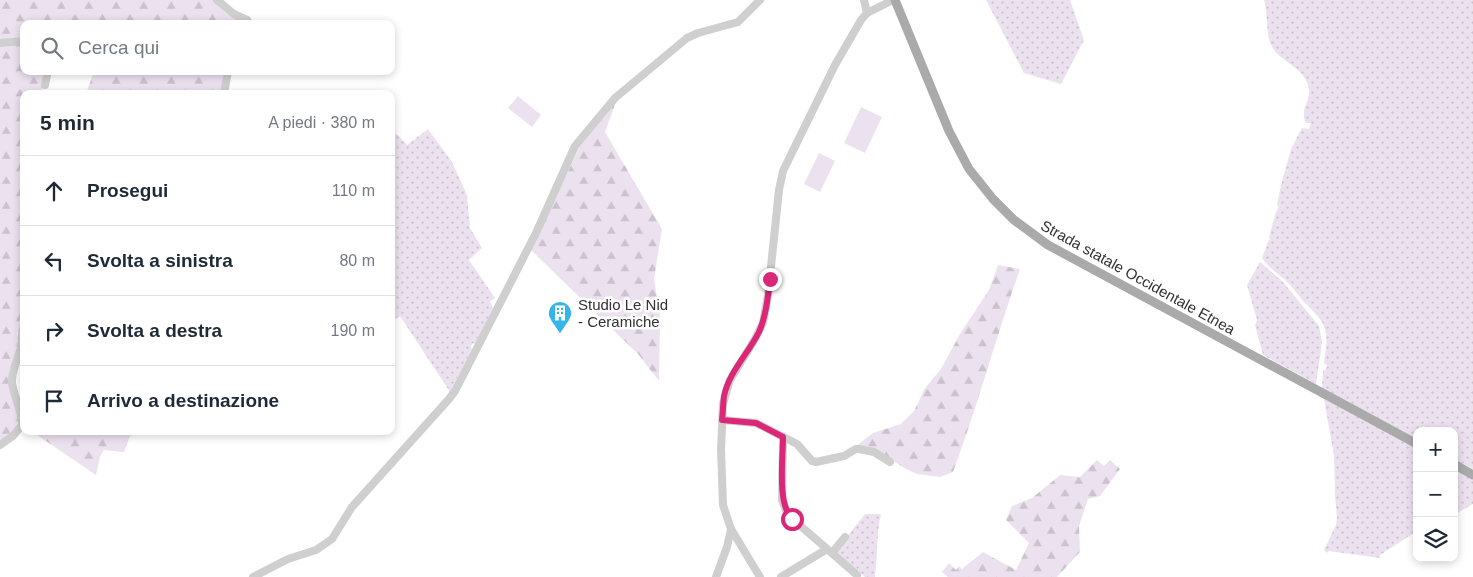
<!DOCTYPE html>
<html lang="it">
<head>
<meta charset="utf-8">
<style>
	:root { --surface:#fff; --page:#f2f2f3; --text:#1f2937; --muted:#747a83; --line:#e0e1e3 }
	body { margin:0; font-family:Arial,sans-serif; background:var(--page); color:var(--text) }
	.controls { position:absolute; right:15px; bottom:15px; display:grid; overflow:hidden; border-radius:10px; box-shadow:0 2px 8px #0003 }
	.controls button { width:45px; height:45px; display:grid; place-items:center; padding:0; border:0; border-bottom:1px solid var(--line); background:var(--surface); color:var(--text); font:25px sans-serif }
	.stop { position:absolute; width:15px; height:15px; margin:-11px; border:4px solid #db2777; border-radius:50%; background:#fff }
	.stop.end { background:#db2777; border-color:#fff; box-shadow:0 1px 5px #0008 }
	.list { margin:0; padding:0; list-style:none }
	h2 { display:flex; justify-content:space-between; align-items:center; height:65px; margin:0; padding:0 20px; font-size:21px }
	h2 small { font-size:16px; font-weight:400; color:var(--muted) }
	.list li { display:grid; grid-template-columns:32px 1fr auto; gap:15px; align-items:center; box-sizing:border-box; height:70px; padding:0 20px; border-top:1px solid var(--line) }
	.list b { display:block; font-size:19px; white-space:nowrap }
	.list em { font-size:16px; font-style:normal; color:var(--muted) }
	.icon { flex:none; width:28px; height:28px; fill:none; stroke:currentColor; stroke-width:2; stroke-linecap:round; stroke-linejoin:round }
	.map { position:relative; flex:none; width:1473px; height:577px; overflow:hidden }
	.search { position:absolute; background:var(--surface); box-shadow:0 2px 8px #0003; left:20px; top:20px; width:375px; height:55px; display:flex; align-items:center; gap:12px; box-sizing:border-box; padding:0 18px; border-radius:10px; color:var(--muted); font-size:19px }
	.panel { position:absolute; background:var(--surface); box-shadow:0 2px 8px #0003; left:20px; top:90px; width:375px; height:345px; border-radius:10px }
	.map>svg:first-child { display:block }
</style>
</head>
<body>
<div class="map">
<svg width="1473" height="577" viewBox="0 0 1473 577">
	<defs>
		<pattern id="grass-dots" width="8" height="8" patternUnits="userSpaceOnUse" patternTransform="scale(1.25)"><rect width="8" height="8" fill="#ece1ef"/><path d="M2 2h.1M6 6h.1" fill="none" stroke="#cbc2cd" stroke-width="1.8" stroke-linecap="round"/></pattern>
		<pattern id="forest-firs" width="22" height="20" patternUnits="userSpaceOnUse" patternTransform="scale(1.25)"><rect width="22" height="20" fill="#ece1ef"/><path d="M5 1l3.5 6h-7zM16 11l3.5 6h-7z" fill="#cbc2cd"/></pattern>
	</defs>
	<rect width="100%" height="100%" fill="#fff"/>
	<!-- grass -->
	<g fill="url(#grass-dots)">
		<path d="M 986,0 L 1070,0 L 1084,40 L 1061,84 L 1024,73 Z"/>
		<path d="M 1264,0 L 1473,0 L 1473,469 L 1454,459 L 1454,431 L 1417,431 L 1417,439 L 1322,389 L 1323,371 L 1326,369 L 1327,365 L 1324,363 C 1329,329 1328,325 1303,301 C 1297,294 1292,286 1285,280 C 1277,273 1268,267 1262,258 L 1268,242 L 1270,239 L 1269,237 L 1276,212 L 1279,207 L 1277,205 L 1281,185 L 1291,149 L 1302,128 L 1309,129 L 1311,123 L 1306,123 C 1299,109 1311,102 1309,89 C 1305,65 1276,62 1270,42 C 1266,32 1268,13 1264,0 Z"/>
		<path d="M 428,129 L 452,162 L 467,195 L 470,228 L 482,248 L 469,260 L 495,298 L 490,301 L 493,308 L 475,344 L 473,343 L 471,346 L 472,349 L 450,392 L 400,316 L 391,322 L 391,131 L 399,136 L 407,145 Z"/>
		<path d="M 1260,262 L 1283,282 L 1319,326 L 1322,342 L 1316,384 L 1263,355 L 1255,325 L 1257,320 L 1247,285 Z"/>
		<path d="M 1324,399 L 1417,449 L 1417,531 L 1380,555 L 1380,558 L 1329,551 L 1327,553 L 1324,550 L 1336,525 L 1337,518 L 1335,495 L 1334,456 Z"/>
		<path d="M 1454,469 L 1473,480 L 1473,504 L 1454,515 Z"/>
		<path d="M 865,514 L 881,514 C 876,534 878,556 875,577 L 865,577 L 835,552 Z"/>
	</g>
	<!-- forest -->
	<g fill="url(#forest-firs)">
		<path d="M 0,0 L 215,0 L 248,24 L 24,24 L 24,38 L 0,41 Z"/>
		<path d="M 24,43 L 24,71 L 46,71 L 42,90 L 50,94 L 24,94 L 24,321 L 17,334 L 20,339 L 20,343 L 11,366 L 20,425 L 0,443 L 0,46 Z"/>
		<path d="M 94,71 L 226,71 L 222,94 L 86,94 Z"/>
		<path d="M 616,102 L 605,132 L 662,229 L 654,279 L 660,316 L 659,381 L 638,354 L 531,250 L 580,146 Z"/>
		<path d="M 998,265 L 1020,269 C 996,337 978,405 953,472 L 940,477 L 917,474 L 906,469 L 871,447 L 856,446 L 873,433 L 901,424 L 914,411 L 925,388 L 941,369 L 960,334 L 989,290 Z"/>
		<path d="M 31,431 L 138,431 L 130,436 L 124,452 L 104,450 L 100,456 L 96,475 Z"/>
		<path d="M 1097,460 L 1104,466 L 1110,460 L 1120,469 L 1100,496 L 1088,499 L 1079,526 L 1080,552 L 1057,577 L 948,577 L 942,572 L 949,563 L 956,570 L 959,566 L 962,569 L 983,552 L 1016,570 L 1029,543 L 1006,520 L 1012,506 L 1032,498 L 1060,475 L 1080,477 Z"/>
	</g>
	<!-- park -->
	<g fill="#ece1ef">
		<path d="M 518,96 L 541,115 L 532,127 L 508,108 Z"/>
		<path d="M 861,107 L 882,117 L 865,153 L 844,143 Z"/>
		<path d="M 819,153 L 835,161 L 820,192 L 804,184 Z"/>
	</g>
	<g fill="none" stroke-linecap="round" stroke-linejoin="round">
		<!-- minor -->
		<g stroke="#cfcfcf" stroke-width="8">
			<path d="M 217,0 L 234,14 L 247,20 L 250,24"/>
			<path d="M 864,0 L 867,13"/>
			<path d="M 0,43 L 24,41"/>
			<path d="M 45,85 L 48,71"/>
			<path d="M 224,94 L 228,71"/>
			<path d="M 723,420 L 756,423 L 797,444 L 812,461 L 816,462 L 844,456 L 856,449 L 859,449 L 874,452 L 890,462"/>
			<path d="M 783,437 L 782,500 L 788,515 L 857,575"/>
			<path d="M 0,445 L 13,436 L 22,425 C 22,410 14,397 12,383 C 11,368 21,355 22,341 C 22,334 21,332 24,326"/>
			<path d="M 832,553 L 845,537"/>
			<path d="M 253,577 L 288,559 L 316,550 L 332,539 L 352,507 L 449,399 L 455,391 L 536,233 L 575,146 L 615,98 L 687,38 L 698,33 L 738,22 L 760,0"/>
			<path d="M 716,577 L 727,547 L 731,529"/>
			<path d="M 760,577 L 731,529 L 723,505 L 721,450 L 723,404 L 730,380 L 755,339 L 763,323 L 768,295 L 779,190 L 783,171 L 835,65 L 861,20 L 867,13 L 893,0"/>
			<path d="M 781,577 L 827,549"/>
		</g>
		<!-- major -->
		<g stroke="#aaa" stroke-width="9">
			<path d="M 895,0 L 949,131 L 969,169 L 993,199 L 1014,220 L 1048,245 L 1417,444"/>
			<path d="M 1454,464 L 1473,475"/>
		</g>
	</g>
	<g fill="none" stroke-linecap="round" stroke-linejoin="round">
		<!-- route -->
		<path stroke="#db2777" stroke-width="6" d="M 770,279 C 768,297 766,316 759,332 C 748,354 729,372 724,396 C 723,404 723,412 722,420 L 756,423 L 783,437 C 783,459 777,503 792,519"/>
	</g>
	<!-- icons -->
	<defs>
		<g id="building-pin" transform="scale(1.25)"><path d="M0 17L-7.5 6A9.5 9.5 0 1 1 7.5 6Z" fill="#34b6ea" stroke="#fff"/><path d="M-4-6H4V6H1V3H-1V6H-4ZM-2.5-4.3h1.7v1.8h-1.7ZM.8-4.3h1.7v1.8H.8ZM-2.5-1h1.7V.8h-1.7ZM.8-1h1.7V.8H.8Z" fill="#fff"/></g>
	</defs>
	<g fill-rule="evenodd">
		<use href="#building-pin" x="560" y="313"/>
	</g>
	<g text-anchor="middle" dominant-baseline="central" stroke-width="5" stroke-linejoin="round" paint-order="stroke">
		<!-- street labels -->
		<g font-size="15" fill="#323232" stroke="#fff">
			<text transform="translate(1138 277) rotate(29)">Strada statale Occidentale Etnea</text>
		</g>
		<!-- poi labels -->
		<g font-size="15" fill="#323232" stroke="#fff" text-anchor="start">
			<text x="578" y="304">Studio Le Nid<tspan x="578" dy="17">- Ceramiche</tspan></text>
		</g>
	</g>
</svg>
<div class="controls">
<button>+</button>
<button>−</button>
<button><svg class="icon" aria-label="layers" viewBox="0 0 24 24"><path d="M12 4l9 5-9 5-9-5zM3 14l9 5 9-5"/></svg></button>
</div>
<div class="stop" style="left:792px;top:519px"></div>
<div class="stop end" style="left:770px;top:279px"></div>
<div class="search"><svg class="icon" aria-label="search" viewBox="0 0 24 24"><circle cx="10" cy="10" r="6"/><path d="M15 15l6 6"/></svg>Cerca qui</div>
<section class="panel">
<h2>5 min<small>A piedi · 380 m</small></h2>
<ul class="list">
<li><svg class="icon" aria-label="ahead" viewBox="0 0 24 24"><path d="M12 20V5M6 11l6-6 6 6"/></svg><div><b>Prosegui</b></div><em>110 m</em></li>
<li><svg class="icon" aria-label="left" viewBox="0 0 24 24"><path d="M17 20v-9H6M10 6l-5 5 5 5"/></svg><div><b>Svolta a sinistra</b></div><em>80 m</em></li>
<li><svg class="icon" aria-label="right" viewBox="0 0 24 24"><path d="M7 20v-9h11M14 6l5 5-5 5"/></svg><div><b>Svolta a destra</b></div><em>190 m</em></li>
<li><svg class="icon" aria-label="arrive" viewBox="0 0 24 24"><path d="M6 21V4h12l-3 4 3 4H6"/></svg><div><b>Arrivo a destinazione</b></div></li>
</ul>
</section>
</div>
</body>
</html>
